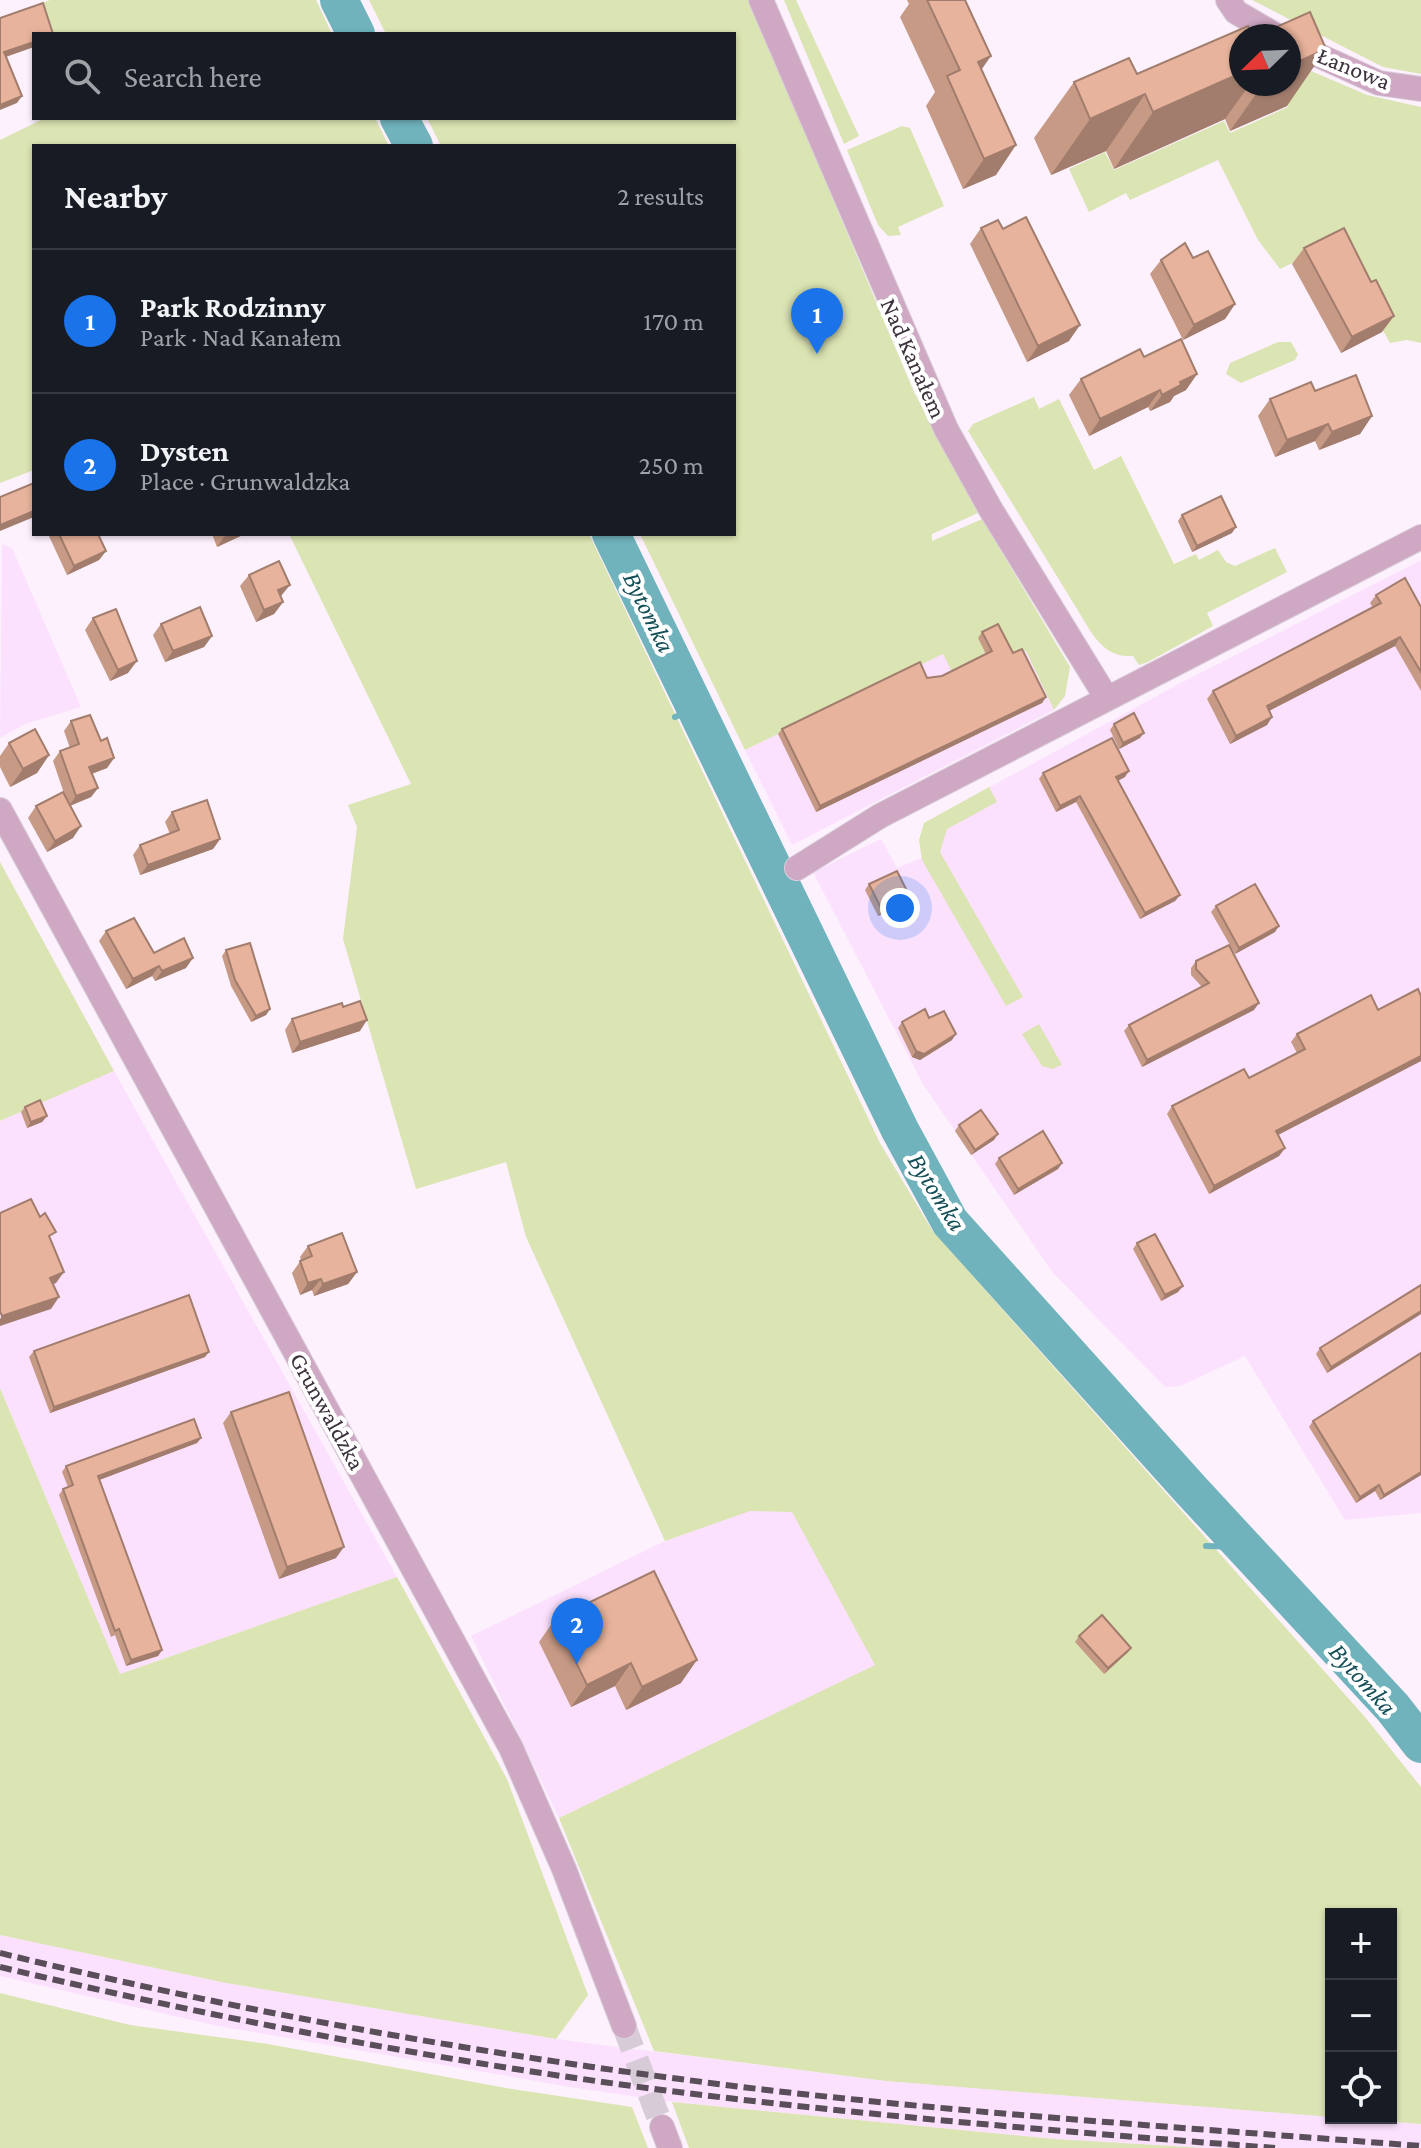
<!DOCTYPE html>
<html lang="en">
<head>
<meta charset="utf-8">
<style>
	:root { --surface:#171b24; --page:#242831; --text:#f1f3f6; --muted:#9ea1a6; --line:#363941; --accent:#1a73e8 }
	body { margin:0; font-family:"Crimson Pro",serif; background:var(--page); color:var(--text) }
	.controls { position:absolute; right:24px; bottom:24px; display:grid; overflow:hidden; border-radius:0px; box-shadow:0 2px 6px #0004 }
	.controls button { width:72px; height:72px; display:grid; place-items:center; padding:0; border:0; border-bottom:2px solid var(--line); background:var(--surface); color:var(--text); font:40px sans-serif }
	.compass { position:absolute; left:1229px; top:24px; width:72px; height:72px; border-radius:50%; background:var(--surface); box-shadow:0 2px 6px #0004; rotate:247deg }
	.you { position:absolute; left:900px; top:908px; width:28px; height:28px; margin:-20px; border:6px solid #fff; border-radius:50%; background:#1a73e8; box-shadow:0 0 0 12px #1a73e833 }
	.badge { display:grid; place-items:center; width:52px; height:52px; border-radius:50%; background:var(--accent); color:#fff; font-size:26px; font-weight:700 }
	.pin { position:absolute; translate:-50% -66px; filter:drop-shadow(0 2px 4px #0008) }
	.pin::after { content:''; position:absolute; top:42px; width:28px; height:24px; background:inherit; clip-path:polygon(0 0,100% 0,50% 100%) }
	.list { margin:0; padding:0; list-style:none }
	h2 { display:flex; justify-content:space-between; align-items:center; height:104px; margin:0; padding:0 32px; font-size:34px }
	h2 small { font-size:26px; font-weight:400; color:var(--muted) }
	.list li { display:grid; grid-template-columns:52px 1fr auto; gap:24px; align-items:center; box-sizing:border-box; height:144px; padding:0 32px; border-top:2px solid var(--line) }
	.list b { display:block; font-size:30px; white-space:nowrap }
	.list p { margin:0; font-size:26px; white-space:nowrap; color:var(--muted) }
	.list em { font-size:26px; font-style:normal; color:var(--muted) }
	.icon { flex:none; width:44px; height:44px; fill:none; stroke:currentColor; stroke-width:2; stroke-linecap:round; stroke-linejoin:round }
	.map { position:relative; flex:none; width:1421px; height:2148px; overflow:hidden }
	.search { position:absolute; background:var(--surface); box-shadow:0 2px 6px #0004; left:32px; top:32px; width:704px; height:88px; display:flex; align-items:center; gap:20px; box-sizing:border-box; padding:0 28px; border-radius:0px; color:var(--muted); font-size:30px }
	.panel { position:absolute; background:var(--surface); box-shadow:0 2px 6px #0004; left:32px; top:144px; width:704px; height:392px; border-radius:0px }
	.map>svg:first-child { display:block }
</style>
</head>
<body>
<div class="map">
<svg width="1421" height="2148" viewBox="0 0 1421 2148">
	<rect width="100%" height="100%" fill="#fcf1fd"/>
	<!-- built -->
	<g fill="#fce1fe">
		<path d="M 2,544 L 12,548 L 81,707 L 25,724 L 0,738 Z"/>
		<path d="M 1421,560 L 1421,1513 L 1345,1520 L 1245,1356 L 1180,1386 L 1165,1387 L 1053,1273 L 924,1086 L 813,872 L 881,839 L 897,868 L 924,857 L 939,815 L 1175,686 Z"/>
		<path d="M 1026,651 L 1054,710 L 792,845 L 745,750 L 943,654 L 976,674 Z"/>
		<path d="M 114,1071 L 397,1577 L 120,1674 L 0,1388 L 0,1121 Z"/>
		<path d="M 750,1510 L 793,1512 L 876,1665 L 559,1818 L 471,1636 L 665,1541 Z"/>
		<path d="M 0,1935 L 226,1983 L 556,2039 L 886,2081 L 1421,2124 L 1421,2148 L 1206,2148 L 1055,2139 L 672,2102 L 570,2087 L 218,2026 L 0,1976 Z"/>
	</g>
	<!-- green -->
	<g fill="#dbe4b3">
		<path d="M 50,0 L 316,0 L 332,34 L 52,34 L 39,4 Z"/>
		<path d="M 369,0 L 749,0 L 914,392 L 978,513 L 932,534 L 932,541 L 982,519 L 1070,667 L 1065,696 L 1054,710 L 1026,651 L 999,664 L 953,674 L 943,654 L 745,750 L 640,534 L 734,534 L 734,146 L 441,146 L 427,118 L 734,118 L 734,34 L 386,34 Z"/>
		<path d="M 784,0 L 796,0 L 859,136 L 844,144 Z"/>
		<path d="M 1252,0 L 1421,0 L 1421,74 L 1383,67 Z"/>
		<path d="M 1297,65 L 1367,95 L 1421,107 L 1421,343 L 1407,340 L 1390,343 L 1334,243 L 1280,269 L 1258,240 L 1218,160 L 1130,200 L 1126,193 L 1089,212 L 1069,169 L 1105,152 L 1114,170 L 1224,121 L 1230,133 L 1288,107 L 1279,84 L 1289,84 Z"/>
		<path d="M 45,118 L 375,118 L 389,146 L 34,146 L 34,470 L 0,483 L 0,140 Z"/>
		<path d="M 902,126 L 910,128 L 944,206 L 898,227 L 901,235 L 888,236 L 878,225 L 847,150 Z"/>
		<path d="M 1278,342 L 1291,342 L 1298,354 L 1295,360 L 1241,383 L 1226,374 L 1230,363 Z"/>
		<path d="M 1034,397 L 1039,409 L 1059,399 L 1094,470 L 1121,456 L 1174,564 L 1196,554 L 1199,560 L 1218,550 L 1226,562 L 1235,566 L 1275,548 L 1287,572 L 1207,613 L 1213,626 L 1148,662 L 1139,665 L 1133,656 C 1113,657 1102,648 1091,632 L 968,431 L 973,424 Z"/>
		<path d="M 289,534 L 589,534 L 880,1143 L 932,1230 L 1365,1717 L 1421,1787 L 1421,2124 L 1345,2118 L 1391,2118 L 1391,1914 L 1331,1914 L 1331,2117 L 886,2081 L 654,2051 L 559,1818 L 875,1665 L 792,1512 L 750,1511 L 665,1541 L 526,1237 L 506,1162 L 416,1189 L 343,939 L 357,827 L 348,805 L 411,784 Z"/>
		<path d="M 989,787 L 997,802 L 947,829 L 940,852 L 1023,997 L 1006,1006 L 922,860 L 919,840 L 924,823 Z"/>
		<path d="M 0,862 L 114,1071 L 0,1121 Z"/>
		<path d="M 1039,1024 L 1062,1065 L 1052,1069 L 1042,1066 L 1022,1034 Z"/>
		<path d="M 0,1388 L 120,1674 L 397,1577 L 507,1779 L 588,1995 L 556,2039 L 226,1983 L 0,1935 Z"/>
		<path d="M 0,1993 L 130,2025 L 268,2044 L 512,2089 L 632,2107 L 648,2148 L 0,2148 Z"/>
		<path d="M 672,2102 L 1055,2139 L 1206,2148 L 689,2148 Z"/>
	</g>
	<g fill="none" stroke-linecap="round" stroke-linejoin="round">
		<!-- stream -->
		<g stroke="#70b3bc" stroke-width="6">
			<path d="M 675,717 L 696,708"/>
			<path d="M 1206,1546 L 1244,1547"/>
		</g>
		<!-- river -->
		<g stroke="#70b3bc" stroke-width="38">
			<path d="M 339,0 L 356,34"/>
			<path d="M 399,118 L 414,146"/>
			<path d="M 611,534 L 900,1130 L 950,1222 L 1191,1490 L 1393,1708 L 1421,1744"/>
		</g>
		<!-- minor-tunnel -->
		<path stroke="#d6cbd6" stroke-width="24" stroke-dasharray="24 12" stroke-linecap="butt" d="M 624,2026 L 662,2127"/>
		<!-- minor casing -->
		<g stroke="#d9ceda" stroke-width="26">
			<g id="minor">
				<path d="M 761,0 L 946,429 L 991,510 L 1106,697"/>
				<path d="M 1228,0 L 1236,12 L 1277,36"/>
				<path d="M 1289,42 L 1379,83 L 1421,89"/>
				<path d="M 0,810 L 511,1748 L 564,1869 L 624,2026"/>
				<path d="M 797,868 L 880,816 L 1421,537"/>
				<path d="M 662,2127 L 670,2148"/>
			</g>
		</g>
		<!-- minor -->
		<use href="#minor" stroke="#cfa8c4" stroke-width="24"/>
		<!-- rail -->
		<g stroke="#594e59" stroke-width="6" stroke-dasharray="12 6" stroke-linecap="butt">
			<path d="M 0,1953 C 252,2015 509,2059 767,2090 C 984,2115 1203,2129 1421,2146"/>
			<path d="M 0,1967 C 219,2019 440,2061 662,2090 C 866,2116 1070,2132 1275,2148"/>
		</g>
	</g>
	<!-- wall -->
	<g fill="#c79a86">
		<path d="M 907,0 L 965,0 L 981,69 L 996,175 L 963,189 L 926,106 L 935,92 L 900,17 L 909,4 Z"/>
		<path d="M 1137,74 L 1241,84 L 1289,84 L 1287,106 L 1230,131 L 1225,119 L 1114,169 L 1106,151 L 1051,175 L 1034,138 L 1074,82 Z"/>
		<path d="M 981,228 L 1069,341 L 1027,362 L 970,244 Z"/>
		<path d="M 1304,248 L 1382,332 L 1341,353 L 1292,264 Z"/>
		<path d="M 1193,258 L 1235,304 L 1225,319 L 1183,340 L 1150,274 L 1161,260 Z"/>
		<path d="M 1144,357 L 1197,374 L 1186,390 L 1174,396 L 1170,402 L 1150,411 L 1148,407 L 1089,436 L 1069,395 L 1081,379 Z"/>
		<path d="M 1315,391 L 1372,416 L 1360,434 L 1319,450 L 1315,441 L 1275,457 L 1258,416 L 1270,399 Z"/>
		<path d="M 1182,515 L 1232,533 L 1192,552 L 1178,521 Z"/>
		<path d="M 48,534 L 98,534 L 106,551 L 99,560 L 67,575 Z"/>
		<path d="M 212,534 L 245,534 L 217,547 Z"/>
		<path d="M 249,575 L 281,596 L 283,602 L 274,614 L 256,622 L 240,586 Z"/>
		<path d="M 1376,595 L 1421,607 L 1421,691 L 1395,646 L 1269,711 L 1272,717 L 1267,725 L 1230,744 L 1207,699 L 1213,691 L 1373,608 L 1370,603 Z"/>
		<path d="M 93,618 L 128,673 L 110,681 L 85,630 Z"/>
		<path d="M 161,624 L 212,636 L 204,647 L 165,662 L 153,635 Z"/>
		<path d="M 982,632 L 1013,653 L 1046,697 L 1042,703 L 816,812 L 778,734 L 782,729 L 927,678 L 942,676 L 986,654 L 978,638 Z"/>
		<path d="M 71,721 L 101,741 L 114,758 L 107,768 L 92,774 L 98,788 L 91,797 L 70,806 L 73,838 L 47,852 L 28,818 L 36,806 L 66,799 L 53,761 L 60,751 L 70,748 L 64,731 Z"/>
		<path d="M 1114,724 L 1140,738 L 1119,749 L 1110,730 Z"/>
		<path d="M 9,743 L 49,755 L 37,773 L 10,787 L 0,767 L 0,756 Z"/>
		<path d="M 1043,773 L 1125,777 L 1118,781 L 1180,895 L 1175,901 L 1140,919 L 1076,802 L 1056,812 L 1039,779 Z"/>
		<path d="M 172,812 L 220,839 L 213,849 L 140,875 L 133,855 L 140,845 L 170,834 L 165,822 Z"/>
		<path d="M 869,884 L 906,903 L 878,916 L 865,890 Z"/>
		<path d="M 1216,906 L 1275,932 L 1235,954 L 1211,912 Z"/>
		<path d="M 106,931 L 154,953 L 186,968 L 155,981 L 152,976 L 126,989 L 99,941 Z"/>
		<path d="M 226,950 L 270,1009 L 266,1015 L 251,1022 L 231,986 L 222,956 Z"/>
		<path d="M 1196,961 L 1254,1010 L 1142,1067 L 1124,1031 L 1129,1025 L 1202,987 L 1191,975 L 1191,968 Z"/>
		<path d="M 1378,1010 L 1421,1061 L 1278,1135 L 1285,1148 L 1279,1156 L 1209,1194 L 1167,1114 L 1172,1106 L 1249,1078 L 1297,1053 L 1291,1042 L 1297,1034 Z"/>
		<path d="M 929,1018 L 952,1040 L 920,1060 L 912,1057 L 898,1028 L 902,1022 Z"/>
		<path d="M 292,1019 L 360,1031 L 292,1053 L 285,1030 Z"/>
		<path d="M 25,1107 L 47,1116 L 42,1122 L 27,1128 L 21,1112 Z"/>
		<path d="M 959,1125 L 994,1140 L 971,1155 L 955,1131 Z"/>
		<path d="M 999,1158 L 1062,1163 L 1058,1169 L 1014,1195 L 995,1164 Z"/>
		<path d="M 1137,1243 L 1178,1292 L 1161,1301 L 1133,1249 Z"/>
		<path d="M 308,1246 L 357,1272 L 348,1284 L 314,1296 L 312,1290 L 300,1295 L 292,1273 L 301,1260 L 300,1257 Z"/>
		<path d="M 1421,1285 L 1421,1314 L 1327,1373 L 1316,1354 L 1320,1348 Z"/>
		<path d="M 34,1351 L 205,1357 L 50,1413 L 29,1357 Z"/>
		<path d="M 1421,1353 L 1421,1475 L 1380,1500 L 1375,1491 L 1356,1503 L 1309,1427 L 1313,1421 Z"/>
		<path d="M 231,1412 L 336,1558 L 279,1579 L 223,1423 Z"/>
		<path d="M 201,1438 L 197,1443 L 99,1480 L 162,1650 L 158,1656 L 126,1666 L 115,1635 L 111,1637 L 59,1495 L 63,1489 L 68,1487 L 62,1472 L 66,1466 Z"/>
		<path d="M 555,1619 L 681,1683 L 626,1710 L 615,1686 L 571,1707 L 539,1642 Z"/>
		<path d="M 1079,1636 L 1131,1648 L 1127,1653 L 1104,1674 L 1075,1642 Z"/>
	</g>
	<!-- shaded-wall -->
	<g fill="#a27d6d">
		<path d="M 34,42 L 34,47 L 0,59 L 4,52 Z"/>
		<path d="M 1326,49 L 1287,106 L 1230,131 L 1263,84 L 1289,84 L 1289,66 Z"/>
		<path d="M 991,56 L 970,86 L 978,62 Z"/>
		<path d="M 1241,73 L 1241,84 L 1250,84 L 1225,119 L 1114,169 L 1153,112 Z"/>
		<path d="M 1145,94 L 1106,151 L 1051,175 L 1090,119 Z"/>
		<path d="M 22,96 L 17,103 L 0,110 L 0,105 Z"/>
		<path d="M 1016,145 L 996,175 L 963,189 L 984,159 Z"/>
		<path d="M 1235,304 L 1225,319 L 1183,340 L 1194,325 Z"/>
		<path d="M 1394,316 L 1382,332 L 1341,353 L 1352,337 Z"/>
		<path d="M 1080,325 L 1069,341 L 1027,362 L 1038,346 Z"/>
		<path d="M 1197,374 L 1186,390 L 1174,396 L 1170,402 L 1150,411 L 1162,395 L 1180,382 Z"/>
		<path d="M 1160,390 L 1148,407 L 1089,436 L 1100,419 Z"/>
		<path d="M 1372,416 L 1360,434 L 1319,450 L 1332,432 Z"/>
		<path d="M 1328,424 L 1315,441 L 1275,457 L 1287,440 Z"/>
		<path d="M 34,511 L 34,517 L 0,531 L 0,525 Z"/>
		<path d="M 1236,527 L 1232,533 L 1192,552 L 1197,546 Z"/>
		<path d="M 231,534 L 245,534 L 217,547 L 224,537 Z"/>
		<path d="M 106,551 L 99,560 L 67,575 L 74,566 Z"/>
		<path d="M 290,585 L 281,596 L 269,602 L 278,590 Z"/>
		<path d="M 283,602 L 274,614 L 256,622 L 264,610 Z"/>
		<path d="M 212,636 L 204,647 L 165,662 L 173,651 Z"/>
		<path d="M 1400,637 L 1395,646 L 1261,715 L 1267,706 Z"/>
		<path d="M 137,661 L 128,673 L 110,681 L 118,670 Z"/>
		<path d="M 1046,697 L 1042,703 L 816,812 L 820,806 Z"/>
		<path d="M 1272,717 L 1267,725 L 1230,744 L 1236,736 Z"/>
		<path d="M 1144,733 L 1140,738 L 1119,749 L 1123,743 Z"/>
		<path d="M 49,755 L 37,773 L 10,787 L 23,769 Z"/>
		<path d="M 114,758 L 107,768 L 82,777 L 89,767 Z"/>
		<path d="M 1129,771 L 1125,777 L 1111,784 L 1116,777 Z"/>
		<path d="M 98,788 L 91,797 L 69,806 L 76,796 Z"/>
		<path d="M 1080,796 L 1076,802 L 1056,812 L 1060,806 Z"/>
		<path d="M 81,826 L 73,838 L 47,852 L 55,841 Z"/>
		<path d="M 220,839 L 213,849 L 140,875 L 148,865 Z"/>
		<path d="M 1180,895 L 1175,901 L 1140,919 L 1145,913 Z"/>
		<path d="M 910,897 L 906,903 L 878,916 L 882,910 Z"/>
		<path d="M 1279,926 L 1275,932 L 1235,954 L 1239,948 Z"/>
		<path d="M 193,958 L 186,968 L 155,981 L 162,971 Z"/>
		<path d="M 159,966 L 152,976 L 126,989 L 133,979 Z"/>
		<path d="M 1259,1003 L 1254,1010 L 1142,1067 L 1147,1060 Z"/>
		<path d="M 270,1009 L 266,1015 L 251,1022 L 256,1016 Z"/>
		<path d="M 367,1020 L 360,1031 L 292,1053 L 300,1042 Z"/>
		<path d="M 956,1034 L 952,1040 L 920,1060 L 912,1057 L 916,1051 Z"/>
		<path d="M 1421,1056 L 1421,1061 L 1270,1139 L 1276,1131 Z"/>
		<path d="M 47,1116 L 42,1122 L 27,1128 L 31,1122 Z"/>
		<path d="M 998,1134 L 994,1140 L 971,1155 L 975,1150 Z"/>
		<path d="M 1285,1148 L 1279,1156 L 1209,1194 L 1214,1186 Z"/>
		<path d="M 1062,1163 L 1058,1169 L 1014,1195 L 1018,1189 Z"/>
		<path d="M 64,1272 L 56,1283 L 42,1290 L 50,1278 Z"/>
		<path d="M 357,1272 L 348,1284 L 314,1296 L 323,1284 Z"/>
		<path d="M 321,1279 L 312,1290 L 300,1295 L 308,1283 Z"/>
		<path d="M 1183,1286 L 1178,1292 L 1161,1301 L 1165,1295 Z"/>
		<path d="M 59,1297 L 51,1309 L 0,1326 L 0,1319 L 2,1316 Z"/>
		<path d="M 1421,1311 L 1421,1314 L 1327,1373 L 1331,1367 Z"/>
		<path d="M 209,1352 L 205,1357 L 50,1413 L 54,1407 Z"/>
		<path d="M 201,1438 L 197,1443 L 94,1482 L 98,1476 Z"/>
		<path d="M 1421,1472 L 1421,1475 L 1380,1500 L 1384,1495 Z"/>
		<path d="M 1379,1485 L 1375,1491 L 1356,1503 L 1360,1497 Z"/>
		<path d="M 344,1547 L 336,1558 L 279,1579 L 287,1567 Z"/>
		<path d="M 1131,1648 L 1127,1653 L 1104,1674 L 1108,1668 Z"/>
		<path d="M 162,1650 L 158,1656 L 126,1666 L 131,1660 Z"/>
		<path d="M 697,1660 L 681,1683 L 626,1710 L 642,1687 Z"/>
		<path d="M 631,1663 L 615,1686 L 571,1707 L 587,1685 Z"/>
	</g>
	<!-- building -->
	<g fill="#e7b39c" stroke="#a27d6d" stroke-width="2">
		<path d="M 927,0 L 965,0 L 991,56 L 978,62 L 1016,145 L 984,159 L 947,76 L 960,70 Z"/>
		<path d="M 43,3 L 53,34 L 34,34 L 34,42 L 4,52 L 22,96 L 0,105 L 0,18 Z"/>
		<path d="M 1310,12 L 1326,49 L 1289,66 L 1289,36 L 1256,36 Z"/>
		<path d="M 1248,26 L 1252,36 L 1241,36 L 1241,73 L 1153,112 L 1145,94 L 1090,119 L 1074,82 L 1129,58 L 1137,74 Z"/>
		<path d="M 1026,217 L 1080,325 L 1038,346 L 981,228 L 998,220 L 1003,229 Z"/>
		<path d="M 1344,228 L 1371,282 L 1376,280 L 1394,316 L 1352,337 L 1304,248 Z"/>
		<path d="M 1185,243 L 1193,258 L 1208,251 L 1235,304 L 1194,325 L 1161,260 Z"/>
		<path d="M 1181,339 L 1197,374 L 1180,382 L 1181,385 L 1162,395 L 1160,390 L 1100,419 L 1081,379 L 1140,349 L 1144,357 Z"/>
		<path d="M 1356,375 L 1372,416 L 1332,432 L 1328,424 L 1287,440 L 1270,399 L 1311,382 L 1315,391 Z"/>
		<path d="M 34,483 L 34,511 L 0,525 L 0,497 Z"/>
		<path d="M 1221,496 L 1236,527 L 1197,546 L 1182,515 Z"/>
		<path d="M 59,534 L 98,534 L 106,551 L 74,566 Z"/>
		<path d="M 279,561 L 290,585 L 278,590 L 283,602 L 264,610 L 249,575 Z"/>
		<path d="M 1405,578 L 1421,607 L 1421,672 L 1400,637 L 1267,706 L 1272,717 L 1236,736 L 1213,691 L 1381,603 L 1376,595 Z"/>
		<path d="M 200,607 L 212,636 L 173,651 L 161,624 Z"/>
		<path d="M 116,609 L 137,661 L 118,670 L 93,618 Z"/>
		<path d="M 998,624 L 1013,653 L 1022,649 L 1046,697 L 820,806 L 782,729 L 920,662 L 927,678 L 942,676 L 992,651 L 982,632 Z"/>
		<path d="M 1134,713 L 1144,733 L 1123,743 L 1114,724 Z"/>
		<path d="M 90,715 L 101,741 L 107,738 L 114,758 L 89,767 L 98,788 L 76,796 L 60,751 L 79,744 L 71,721 Z"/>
		<path d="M 35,729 L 49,755 L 23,769 L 9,743 Z"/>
		<path d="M 1112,738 L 1129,771 L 1116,777 L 1180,895 L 1145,913 L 1080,796 L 1060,806 L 1043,773 Z"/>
		<path d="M 63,792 L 81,826 L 55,841 L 36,806 Z"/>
		<path d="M 207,800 L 220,839 L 148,865 L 140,845 L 179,830 L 172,812 Z"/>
		<path d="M 897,871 L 910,897 L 882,910 L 869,884 Z"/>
		<path d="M 1255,884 L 1279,926 L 1239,948 L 1216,906 Z"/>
		<path d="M 134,918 L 154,953 L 184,938 L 193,958 L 162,971 L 159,966 L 133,979 L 106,931 Z"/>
		<path d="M 250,943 L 270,1009 L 256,1016 L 235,980 L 226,950 Z"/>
		<path d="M 1229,945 L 1259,1003 L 1147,1060 L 1129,1025 L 1209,983 L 1196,969 L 1196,961 Z"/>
		<path d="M 1418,989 L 1421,996 L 1421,1056 L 1276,1131 L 1285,1148 L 1214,1186 L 1172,1106 L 1244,1069 L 1249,1078 L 1305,1049 L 1297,1034 L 1371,995 L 1378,1010 Z"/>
		<path d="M 360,1001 L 367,1020 L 300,1042 L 292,1019 L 342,1003 L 343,1007 Z"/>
		<path d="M 925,1009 L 929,1018 L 944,1011 L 956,1034 L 924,1054 L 916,1051 L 902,1022 Z"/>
		<path d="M 40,1100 L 47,1116 L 31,1122 L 25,1107 Z"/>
		<path d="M 981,1110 L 998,1134 L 975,1150 L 959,1125 Z"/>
		<path d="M 1043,1131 L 1062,1163 L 1018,1189 L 999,1158 Z"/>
		<path d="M 31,1199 L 40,1217 L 45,1213 L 56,1232 L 49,1236 L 64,1272 L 50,1278 L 59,1297 L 2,1316 L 0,1311 L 0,1213 Z"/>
		<path d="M 342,1233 L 357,1272 L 323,1284 L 321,1279 L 308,1283 L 300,1261 L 312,1256 L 308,1246 Z"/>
		<path d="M 1155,1234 L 1183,1286 L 1165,1295 L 1137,1243 Z"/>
		<path d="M 1421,1285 L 1421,1311 L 1331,1367 L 1320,1348 Z"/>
		<path d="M 189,1295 L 209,1352 L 54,1407 L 34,1351 Z"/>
		<path d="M 1421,1353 L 1421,1472 L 1384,1495 L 1379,1485 L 1360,1497 L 1313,1421 Z"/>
		<path d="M 289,1392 L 344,1547 L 287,1567 L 231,1412 Z"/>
		<path d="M 194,1419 L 201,1438 L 98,1476 L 162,1650 L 131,1660 L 119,1629 L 115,1631 L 63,1489 L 73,1485 L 66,1466 Z"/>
		<path d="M 654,1571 L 697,1660 L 642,1687 L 631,1663 L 587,1685 L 555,1619 Z"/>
		<path d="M 1102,1615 L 1131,1648 L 1108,1668 L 1079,1636 Z"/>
	</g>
	<g text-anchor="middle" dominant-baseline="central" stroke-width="8" stroke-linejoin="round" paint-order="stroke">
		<!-- street labels -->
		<g font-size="24" fill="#3c313c" stroke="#fff">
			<text transform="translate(1354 68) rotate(22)">Łanowa</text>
			<text transform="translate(914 358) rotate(66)">Nad Kanałem</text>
			<text transform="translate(328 1411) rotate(61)">Grunwaldzka</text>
		</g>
		<!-- water labels -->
		<g font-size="26" font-style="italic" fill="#144f57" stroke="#fff">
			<text transform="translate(649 612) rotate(64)">Bytomka</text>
			<text transform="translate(937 1192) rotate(58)">Bytomka</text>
			<text transform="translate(1363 1679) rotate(48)">Bytomka</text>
		</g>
	</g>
</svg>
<div class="controls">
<button>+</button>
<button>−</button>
<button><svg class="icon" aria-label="locate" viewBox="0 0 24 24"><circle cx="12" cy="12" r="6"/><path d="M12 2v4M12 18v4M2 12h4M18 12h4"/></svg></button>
</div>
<svg class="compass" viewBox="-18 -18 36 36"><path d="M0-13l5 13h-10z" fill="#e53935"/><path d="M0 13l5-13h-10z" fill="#9ea1a6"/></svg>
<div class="you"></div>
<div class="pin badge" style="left:817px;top:354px">1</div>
<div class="pin badge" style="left:577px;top:1664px">2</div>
<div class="search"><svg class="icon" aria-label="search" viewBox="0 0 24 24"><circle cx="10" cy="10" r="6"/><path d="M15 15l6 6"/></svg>Search here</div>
<section class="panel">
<h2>Nearby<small>2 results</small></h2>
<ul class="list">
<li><span class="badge">1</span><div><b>Park Rodzinny</b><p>Park · Nad Kanałem</p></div><em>170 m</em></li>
<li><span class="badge">2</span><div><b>Dysten</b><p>Place · Grunwaldzka</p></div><em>250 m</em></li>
</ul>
</section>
</div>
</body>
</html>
